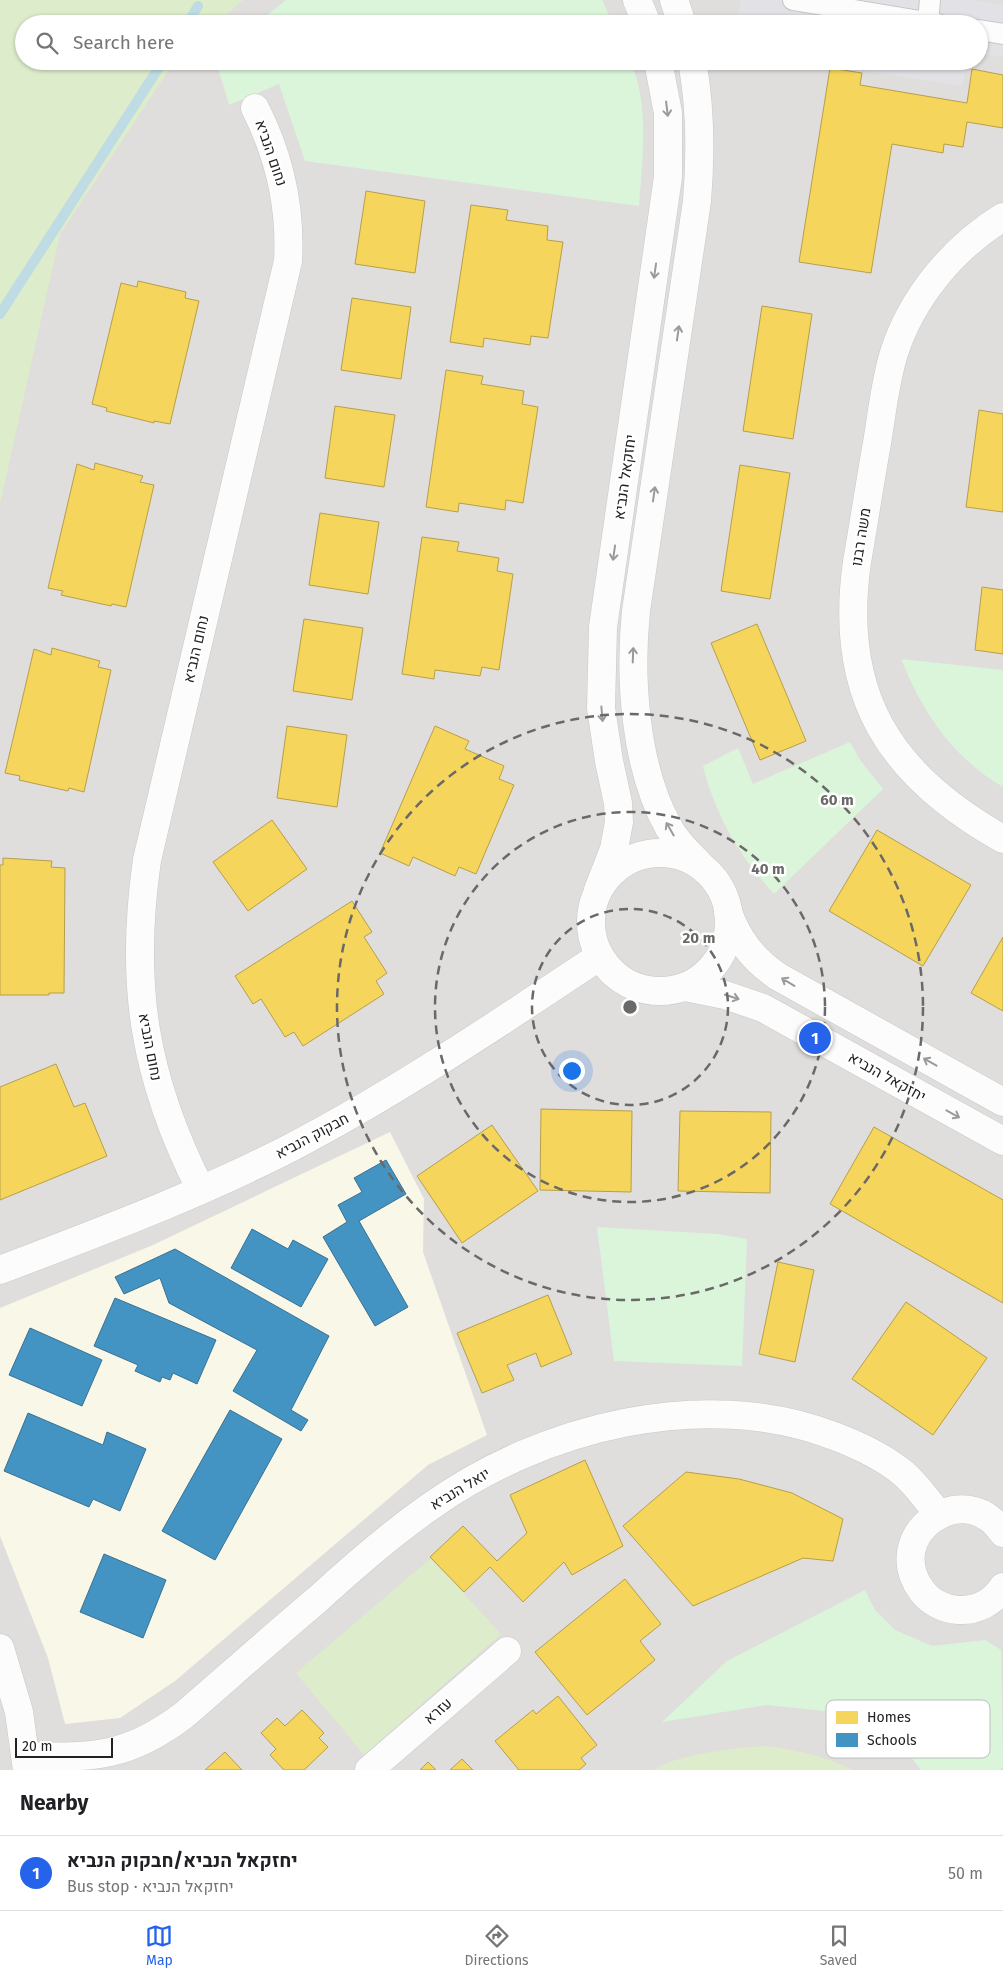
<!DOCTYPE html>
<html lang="en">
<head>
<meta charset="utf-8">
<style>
	:root { --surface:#fff; --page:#f2f2f2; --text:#202124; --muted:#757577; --line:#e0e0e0; --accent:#2563eb }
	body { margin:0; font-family:"Fira Sans",Heebo,sans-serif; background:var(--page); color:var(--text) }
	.scale { position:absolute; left:15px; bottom:12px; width:98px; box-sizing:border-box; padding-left:5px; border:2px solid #222; border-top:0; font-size:14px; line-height:18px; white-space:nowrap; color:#222; -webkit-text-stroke:4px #fff; paint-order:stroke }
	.you { position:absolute; left:571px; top:1070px; width:18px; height:18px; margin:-12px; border:4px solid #fff; border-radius:50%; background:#1a73e8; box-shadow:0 0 0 8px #1a73e833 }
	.badge { display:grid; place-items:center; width:32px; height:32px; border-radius:50%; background:var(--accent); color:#fff; font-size:16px; font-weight:700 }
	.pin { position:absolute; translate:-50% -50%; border:2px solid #fff; box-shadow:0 1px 5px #0006 }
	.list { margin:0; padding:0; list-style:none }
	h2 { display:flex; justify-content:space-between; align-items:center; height:65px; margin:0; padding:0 20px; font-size:21px }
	h2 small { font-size:16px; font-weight:400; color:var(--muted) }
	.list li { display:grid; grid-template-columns:32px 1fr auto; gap:15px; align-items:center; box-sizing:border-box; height:75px; padding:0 20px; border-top:1px solid var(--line) }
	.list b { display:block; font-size:19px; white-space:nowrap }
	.list p { margin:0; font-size:16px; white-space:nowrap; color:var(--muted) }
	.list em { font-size:16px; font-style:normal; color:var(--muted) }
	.icon { flex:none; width:28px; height:28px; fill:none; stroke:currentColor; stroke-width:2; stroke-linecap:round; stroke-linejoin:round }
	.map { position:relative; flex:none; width:1003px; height:1770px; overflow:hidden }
	.search { position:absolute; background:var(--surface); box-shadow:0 1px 4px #0004; left:15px; right:15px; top:15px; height:55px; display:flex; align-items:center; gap:12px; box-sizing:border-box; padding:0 18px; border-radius:28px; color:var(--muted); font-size:19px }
	.sheet { height:140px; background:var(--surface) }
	nav { display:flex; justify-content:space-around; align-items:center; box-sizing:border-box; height:70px; border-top:1px solid var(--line); background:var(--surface); font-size:14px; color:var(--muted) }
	nav a { display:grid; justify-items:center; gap:2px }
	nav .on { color:var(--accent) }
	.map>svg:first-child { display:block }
</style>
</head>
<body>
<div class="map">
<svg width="1003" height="1770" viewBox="0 0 1003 1770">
	<rect width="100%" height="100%" fill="#f0eeeb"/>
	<!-- residential -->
	<path fill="#dfdedc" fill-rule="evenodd" d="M 0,0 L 1003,0 L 1003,1770 L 0,1770 ZM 24,24 L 979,24 L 979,61 L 24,61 Z"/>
	<!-- education -->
	<path fill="#f8f7e8" d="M 390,1132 L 424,1199 L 423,1252 L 487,1435 L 428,1465 L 175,1681 L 120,1718 L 65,1724 L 48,1658 L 0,1536 L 0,1308 L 153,1245 Z"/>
	<!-- grass -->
	<g fill="#ddeccb">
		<path d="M 0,0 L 243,0 L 216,24 L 24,24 L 24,61 L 175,61 L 60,234 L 0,504 Z"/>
		<path d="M 431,1558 L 501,1634 L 364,1755 L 296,1673 Z"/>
		<path d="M 765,1746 C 797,1750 824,1756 853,1770 L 654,1770 C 677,1754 736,1748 765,1746 Z"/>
	</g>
	<!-- park -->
	<g fill="#daf5da">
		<path d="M 286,0 L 602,0 L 613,24 L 256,24 Z"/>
		<path d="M 216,61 L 630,61 C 650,103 642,161 639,206 L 305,161 L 279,84 L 229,105 Z"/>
		<path d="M 901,659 L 1003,670 L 1003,787 C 952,757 923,713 901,659 Z"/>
		<path d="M 850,742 L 860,760 L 883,789 L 774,894 C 739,855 716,817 703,766 L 738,748 L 753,784 Z"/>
		<path d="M 597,1227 L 717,1234 L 747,1239 L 742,1366 L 614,1361 Z"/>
		<path d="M 865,1590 L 875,1610 L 895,1630 L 932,1646 L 985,1640 L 1001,1650 L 1003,1767 L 999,1770 L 921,1770 L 911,1757 L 843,1713 L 767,1705 L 662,1722 L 727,1661 Z"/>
	</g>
	<!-- plaza -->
	<g fill="#e2e1e5">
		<path d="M 740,0 L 975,0 L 1003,5 L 1003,57 L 979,54 L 979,24 L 737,24 Z"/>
		<path d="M 800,61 L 967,61 L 962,86 Z"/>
	</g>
	<!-- homes -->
	<g fill="#f6d55c" stroke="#b69f4b">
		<path d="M 830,68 L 862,73 L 860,85 L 967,103 L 972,69 L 1003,75 L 1003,128 L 967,122 L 963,147 L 944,144 L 943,153 L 892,144 L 871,273 L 799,262 Z"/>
		<path d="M 366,191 L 425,201 L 415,273 L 355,264 Z"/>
		<path d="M 471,205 L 508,210 L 506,220 L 548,226 L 547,240 L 563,242 L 548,338 L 531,336 L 530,345 L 484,338 L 483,347 L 450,342 Z"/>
		<path d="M 138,281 L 186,292 L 185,298 L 199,301 L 170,424 L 154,421 L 154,423 L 106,411 L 107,408 L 92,404 L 121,283 L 137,287 Z"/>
		<path d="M 352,298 L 411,307 L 401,379 L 341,370 Z"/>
		<path d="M 762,306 L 812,314 L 793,439 L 743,431 Z"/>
		<path d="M 446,370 L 483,376 L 481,384 L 524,391 L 522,404 L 538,407 L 523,503 L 506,500 L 505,510 L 459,503 L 458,512 L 426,507 Z"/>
		<path d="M 335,406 L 395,415 L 384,487 L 325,478 Z"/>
		<path d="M 979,410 L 1003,414 L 1003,512 L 966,507 Z"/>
		<path d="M 95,463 L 143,476 L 140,482 L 154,485 L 126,607 L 112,604 L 111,606 L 61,595 L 63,591 L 48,588 L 77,464 L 94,470 Z"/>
		<path d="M 740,465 L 790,473 L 770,599 L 721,591 Z"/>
		<path d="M 320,513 L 379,522 L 368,594 L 309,585 Z"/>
		<path d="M 422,537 L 459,542 L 457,551 L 499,558 L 497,571 L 513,574 L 499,670 L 482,667 L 480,676 L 435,670 L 434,679 L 402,674 Z"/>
		<path d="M 982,587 L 1003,590 L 1003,654 L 975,650 Z"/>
		<path d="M 304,619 L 363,628 L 352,700 L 293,691 Z"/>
		<path d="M 757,624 L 806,741 L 760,760 L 711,643 Z"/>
		<path d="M 52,648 L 100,661 L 98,667 L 111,670 L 84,792 L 69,788 L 68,791 L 19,780 L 20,776 L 5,773 L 34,649 L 51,655 Z"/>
		<path d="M 287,726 L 347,735 L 337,807 L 277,798 Z"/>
		<path d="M 435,726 L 469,741 L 465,749 L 504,766 L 499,779 L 514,785 L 476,874 L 459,867 L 455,876 L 413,857 L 409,866 L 380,853 Z"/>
		<path d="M 272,820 L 307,869 L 248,911 L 213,862 Z"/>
		<path d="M 877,830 L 971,885 L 923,966 L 829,911 Z"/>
		<path d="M 3,858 L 52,861 L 51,867 L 65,868 L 64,993 L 49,993 L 49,995 L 0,995 L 0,865 L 3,865 Z"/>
		<path d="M 352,901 L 372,932 L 364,937 L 387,973 L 376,981 L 384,994 L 303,1046 L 294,1032 L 285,1037 L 261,999 L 253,1004 L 235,976 Z"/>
		<path d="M 1003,937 L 1003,1011 L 971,993 Z"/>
		<path d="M 56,1064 L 74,1107 L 85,1103 L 107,1156 L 0,1200 L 0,1087 Z"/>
		<path d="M 541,1109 L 632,1111 L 631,1192 L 540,1190 Z"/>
		<path d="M 680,1111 L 771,1112 L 770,1193 L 678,1191 Z"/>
		<path d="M 492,1125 L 538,1191 L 462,1243 L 417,1176 Z"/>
		<path d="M 874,1127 L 1003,1200 L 1003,1303 L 830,1204 Z"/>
		<path d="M 778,1262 L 814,1270 L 795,1362 L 759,1354 Z"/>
		<path d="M 548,1295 L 572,1354 L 541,1367 L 536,1353 L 507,1365 L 514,1380 L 482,1393 L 457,1333 Z"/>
		<path d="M 906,1302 L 987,1358 L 933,1435 L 852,1379 Z"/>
		<path d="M 585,1460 L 623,1546 L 572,1575 L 564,1562 L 523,1602 L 490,1567 L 464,1592 L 430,1557 L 463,1526 L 497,1561 L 527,1533 L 510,1495 Z"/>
		<path d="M 686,1472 L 739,1479 L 792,1493 L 843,1519 L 833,1561 L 803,1558 L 693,1606 L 623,1526 Z"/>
		<path d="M 625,1579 L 661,1624 L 640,1641 L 655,1660 L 587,1715 L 535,1652 Z"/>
		<path d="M 558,1696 L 597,1745 L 581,1758 L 586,1764 L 579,1770 L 519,1770 L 495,1741 L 533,1710 L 536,1714 Z"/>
		<path d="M 302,1710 L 324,1733 L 319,1738 L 328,1747 L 304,1770 L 284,1770 L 270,1755 L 276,1749 L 261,1733 L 277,1718 L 285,1726 Z"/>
		<path d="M 225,1752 L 242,1770 L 205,1770 Z"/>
		<path d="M 462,1759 L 473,1770 L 450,1770 Z"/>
		<path d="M 428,1762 L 436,1770 L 420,1770 Z"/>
	</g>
	<!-- schools -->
	<g fill="#4393c3" stroke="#397193">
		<path d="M 386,1160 L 406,1194 L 359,1221 L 408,1307 L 375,1326 L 323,1237 L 347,1222 L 338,1205 L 362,1192 L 354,1178 Z"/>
		<path d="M 252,1229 L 288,1249 L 293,1240 L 328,1259 L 301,1307 L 231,1268 Z"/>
		<path d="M 175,1249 L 329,1336 L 291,1410 L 308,1420 L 301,1431 L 233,1391 L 257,1350 L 169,1303 L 160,1278 L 124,1294 L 115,1277 Z"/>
		<path d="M 115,1298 L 216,1340 L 197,1384 L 173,1373 L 170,1380 L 162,1377 L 160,1382 L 135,1371 L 138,1365 L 94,1346 Z"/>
		<path d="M 30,1328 L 102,1360 L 82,1406 L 9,1375 Z"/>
		<path d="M 230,1410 L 282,1439 L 215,1560 L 162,1531 Z"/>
		<path d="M 28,1413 L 103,1445 L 107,1432 L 146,1449 L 120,1511 L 93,1499 L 89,1507 L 4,1471 Z"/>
		<path d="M 104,1554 L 166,1580 L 143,1638 L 80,1612 Z"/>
	</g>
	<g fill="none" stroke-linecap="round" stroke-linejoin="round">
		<!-- stream -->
		<g stroke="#bfdbe3" stroke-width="10">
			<path d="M 187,24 L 198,6"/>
			<path d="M 0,314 L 163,61"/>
		</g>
		<!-- pedestrian casing -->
		<g stroke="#c9c8c7" stroke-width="22">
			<g id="pedestrian">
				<path d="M 793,0 L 938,24"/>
				<path d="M 928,22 L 930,0"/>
				<path d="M 979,30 L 1003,34"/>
			</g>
		</g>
		<!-- minor casing -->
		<g stroke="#c9c8c7" stroke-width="29">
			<g id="minor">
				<path d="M 1003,217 C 953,248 912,297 894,353 C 885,382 882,413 877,443 C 870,482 864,522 857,562 C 838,695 889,775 1003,839"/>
				<path d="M 201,1190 C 144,1078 129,984 147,860 L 288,261 C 291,206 280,157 255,108"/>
				<path d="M 0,1270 C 99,1232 197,1196 292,1147 C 399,1091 499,1023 600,956"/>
				<path d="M 1003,1533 C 964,1475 880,1535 922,1591 C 930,1602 944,1609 958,1610 C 976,1611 993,1603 1003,1587"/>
				<path d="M 0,1648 L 19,1712 L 27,1770"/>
				<path d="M 27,1756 C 94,1758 129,1757 184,1715 C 229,1676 273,1637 318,1599 C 354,1566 391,1534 431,1506 C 542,1427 704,1386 834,1436 C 858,1445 884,1457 904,1474 C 917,1485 928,1502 939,1514"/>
				<path d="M 369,1770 L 507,1651"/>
			</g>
		</g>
		<!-- tertiary casing -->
		<g stroke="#c9c8c7" stroke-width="29">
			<g id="tertiary">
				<path d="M 637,0 L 647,24"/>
				<path d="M 674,0 L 682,24"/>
				<path d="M 692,61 C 701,109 701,153 697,201 L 636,611 C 629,679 635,768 669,828 C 677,843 690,854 701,866"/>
				<circle cx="660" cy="922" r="69"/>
				<path d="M 598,890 L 614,849 L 619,822 L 618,803 L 609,761 L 601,708 L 603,627 L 668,177 L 668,113 L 658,61"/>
				<path d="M 728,912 C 738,940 753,959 777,976 L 1003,1102"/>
				<path d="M 685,987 L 725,995 L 763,1008 L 1003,1141"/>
			</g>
		</g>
		<!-- pedestrian -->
		<use href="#pedestrian" stroke="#fdfcfc" stroke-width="20"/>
		<!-- minor -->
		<use href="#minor" stroke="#fdfcfc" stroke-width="28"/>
		<!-- tertiary -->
		<use href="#tertiary" stroke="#fdfcfc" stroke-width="28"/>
	</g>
	<!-- one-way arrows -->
	<defs><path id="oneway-shaft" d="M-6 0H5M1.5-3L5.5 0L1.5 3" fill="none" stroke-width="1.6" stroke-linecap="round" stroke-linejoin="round" transform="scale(1.25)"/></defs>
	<g stroke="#9a9a9a">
		<use href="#oneway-shaft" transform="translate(667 109) rotate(83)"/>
		<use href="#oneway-shaft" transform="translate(655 271) rotate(98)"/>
		<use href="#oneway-shaft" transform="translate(678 333) rotate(-82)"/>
		<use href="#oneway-shaft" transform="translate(654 494) rotate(-82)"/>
		<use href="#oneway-shaft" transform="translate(614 553) rotate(98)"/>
		<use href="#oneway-shaft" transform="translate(633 655) rotate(-88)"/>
		<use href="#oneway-shaft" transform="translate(602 714) rotate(85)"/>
		<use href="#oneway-shaft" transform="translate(670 829) rotate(-120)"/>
		<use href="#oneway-shaft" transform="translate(788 982) rotate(-149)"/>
		<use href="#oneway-shaft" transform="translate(732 997) rotate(17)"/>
		<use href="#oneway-shaft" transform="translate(930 1062) rotate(-151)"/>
		<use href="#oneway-shaft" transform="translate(953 1114) rotate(29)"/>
	</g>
	<!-- distance rings -->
	<g fill="none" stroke="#6a6968" stroke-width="2.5" stroke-dasharray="9 6">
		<circle cx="630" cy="1007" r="98"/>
		<circle cx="630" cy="1007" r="195"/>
		<circle cx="630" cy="1007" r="293"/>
	</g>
	<g text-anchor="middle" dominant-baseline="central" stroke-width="5" stroke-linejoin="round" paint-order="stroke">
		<!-- street labels -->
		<g font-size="15" fill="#222" stroke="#fff">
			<text transform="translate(271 153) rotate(71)">נחום הנביא</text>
			<text transform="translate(625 477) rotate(-82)">יחזקאל הנביא</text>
			<text transform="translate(861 537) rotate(-81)">משה רבנו</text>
			<text transform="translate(196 649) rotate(-77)">נחום הנביא</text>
			<text transform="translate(150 1047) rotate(79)">נחום הנביא</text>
			<text transform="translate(887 1077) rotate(29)">יחזקאל הנביא</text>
			<text transform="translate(312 1136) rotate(-28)">חבקוק הנביא</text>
			<text transform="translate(460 1489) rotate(-31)">יואל הנביא</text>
			<text transform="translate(438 1711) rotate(-41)">עזרא</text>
		</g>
	</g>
	<!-- legend -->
	<rect x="826" y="1700" width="164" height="58" rx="8" fill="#fff" stroke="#bdbdbd" stroke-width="1"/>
	<rect x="836" y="1711" width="22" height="13" fill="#f6d55c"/>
	<rect x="836" y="1733" width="22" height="14" fill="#4393c3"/>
	<g font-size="14" fill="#222">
		<text x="867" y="1722">Homes</text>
		<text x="867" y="1745">Schools</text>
	</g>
	<circle cx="630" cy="1007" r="8" fill="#6a6968" stroke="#fff" stroke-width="2.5"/>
	<g font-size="15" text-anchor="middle" font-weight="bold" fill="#6a6968" stroke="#fff" stroke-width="5" stroke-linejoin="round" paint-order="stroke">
		<text x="837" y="805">60 m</text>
		<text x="768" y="874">40 m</text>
		<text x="699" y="943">20 m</text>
	</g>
</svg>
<div class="scale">20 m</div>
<div class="you"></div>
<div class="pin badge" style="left:815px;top:1038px">1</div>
<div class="search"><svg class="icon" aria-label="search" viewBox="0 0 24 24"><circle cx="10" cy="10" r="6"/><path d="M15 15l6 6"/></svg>Search here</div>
</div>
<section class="sheet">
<h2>Nearby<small></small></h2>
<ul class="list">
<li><span class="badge">1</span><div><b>יחזקאל הנביא/חבקוק הנביא</b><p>Bus stop · יחזקאל הנביא</p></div><em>50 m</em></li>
</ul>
</section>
<nav>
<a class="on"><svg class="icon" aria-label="map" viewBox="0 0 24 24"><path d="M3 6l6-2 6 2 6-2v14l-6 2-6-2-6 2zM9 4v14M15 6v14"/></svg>Map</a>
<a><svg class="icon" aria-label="directions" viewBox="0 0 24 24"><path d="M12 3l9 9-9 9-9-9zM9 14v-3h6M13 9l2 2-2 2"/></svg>Directions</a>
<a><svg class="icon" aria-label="saved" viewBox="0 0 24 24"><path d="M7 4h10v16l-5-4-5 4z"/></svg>Saved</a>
</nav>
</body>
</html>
